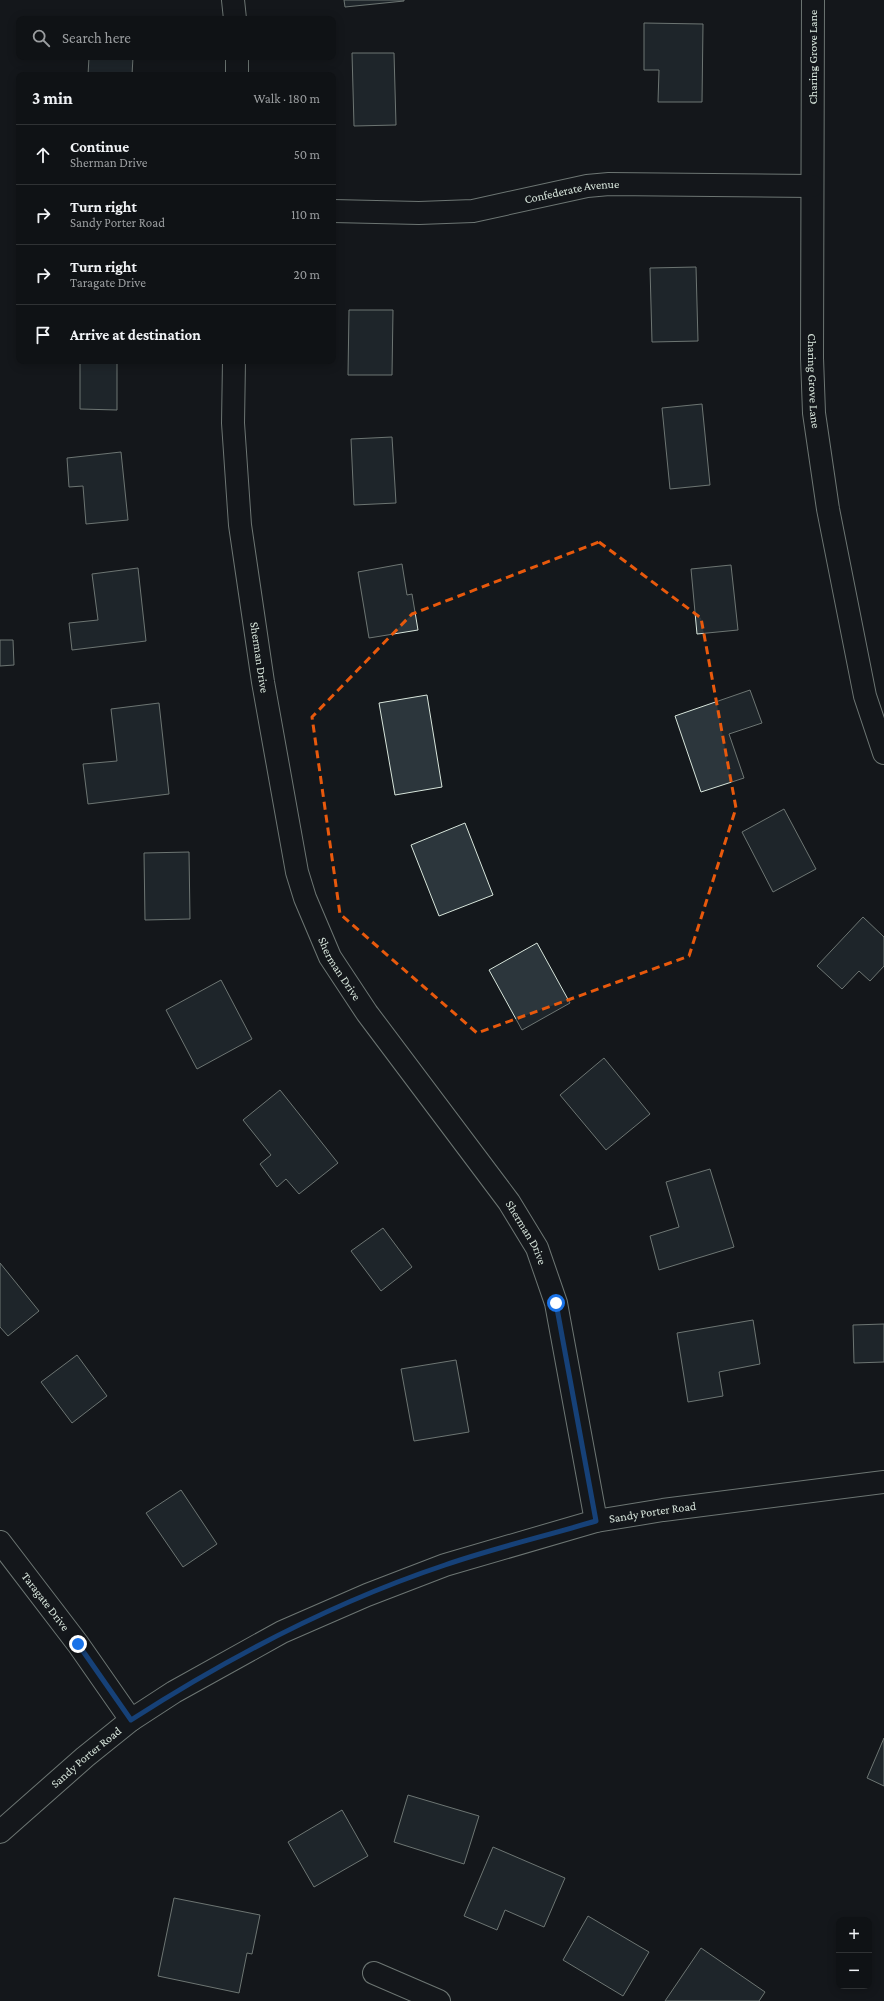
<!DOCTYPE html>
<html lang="en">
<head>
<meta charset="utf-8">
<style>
	:root { --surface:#0f1215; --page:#1d2022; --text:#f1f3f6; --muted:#9b9ea0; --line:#2f3234 }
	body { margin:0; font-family:"Crimson Pro",serif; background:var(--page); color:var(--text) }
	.controls { position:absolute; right:12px; bottom:12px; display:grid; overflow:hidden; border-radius:8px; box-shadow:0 2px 10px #0003 }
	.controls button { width:36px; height:36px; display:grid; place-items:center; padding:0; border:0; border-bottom:1px solid var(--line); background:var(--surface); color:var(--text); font:20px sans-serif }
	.stop { position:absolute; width:12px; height:12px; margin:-9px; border:3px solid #1a73e8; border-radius:50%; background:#fff }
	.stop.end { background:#1a73e8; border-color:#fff; box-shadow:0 1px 4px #0008 }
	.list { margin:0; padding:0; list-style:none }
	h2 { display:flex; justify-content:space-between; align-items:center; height:52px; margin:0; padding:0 16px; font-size:17px }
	h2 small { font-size:13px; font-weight:400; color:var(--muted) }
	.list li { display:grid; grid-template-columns:26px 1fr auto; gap:12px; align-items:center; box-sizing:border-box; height:60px; padding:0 16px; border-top:1px solid var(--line) }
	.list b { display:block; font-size:15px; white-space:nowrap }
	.list p { margin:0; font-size:13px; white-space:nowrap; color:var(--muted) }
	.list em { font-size:13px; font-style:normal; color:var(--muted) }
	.icon { flex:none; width:22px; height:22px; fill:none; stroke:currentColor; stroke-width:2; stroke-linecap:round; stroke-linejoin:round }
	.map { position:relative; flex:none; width:884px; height:2001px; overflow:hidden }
	.search { position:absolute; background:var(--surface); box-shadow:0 2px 10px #0003; left:16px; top:16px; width:320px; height:44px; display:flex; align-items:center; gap:10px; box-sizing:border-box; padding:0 14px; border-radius:8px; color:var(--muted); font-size:15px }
	.panel { position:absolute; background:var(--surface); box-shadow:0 2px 10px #0003; left:16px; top:72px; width:320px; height:292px; border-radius:8px }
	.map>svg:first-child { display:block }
</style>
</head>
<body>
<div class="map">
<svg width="884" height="2001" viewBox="0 0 884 2001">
	<rect width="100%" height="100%" fill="#14181c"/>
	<!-- building -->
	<g fill="#2c363c" stroke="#d8e6dc">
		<path d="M 344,0 L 404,0 L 404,1 L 345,7 Z"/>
		<path d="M 644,23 L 703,24 L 702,102 L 658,102 L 659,70 L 644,70 Z"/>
		<path d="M 352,53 L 394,53 L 396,125 L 354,126 Z"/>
		<path d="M 89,57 L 133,57 L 132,75 L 88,75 Z"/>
		<path d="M 696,267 L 698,341 L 652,342 L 650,268 Z"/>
		<path d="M 349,310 L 393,310 L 392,375 L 348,375 Z"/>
		<path d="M 80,361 L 117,361 L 117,410 L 80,409 Z"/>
		<path d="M 702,404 L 710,485 L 670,489 L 662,408 Z"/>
		<path d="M 392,437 L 396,503 L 354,505 L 351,439 Z"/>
		<path d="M 121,452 L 128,520 L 86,524 L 83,486 L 69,487 L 67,458 Z"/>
		<path d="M 402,564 L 407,595 L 412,594 L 418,630 L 369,638 L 358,572 Z"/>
		<path d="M 731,565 L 738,630 L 697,634 L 691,569 Z"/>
		<path d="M 138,568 L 146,641 L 72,650 L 69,623 L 98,620 L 92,574 Z"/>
		<path d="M 0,640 L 13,640 L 14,665 L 0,666 Z"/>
		<path d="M 750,690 L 762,723 L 729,734 L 744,778 L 701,792 L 675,716 Z"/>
		<path d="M 427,695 L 442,787 L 395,795 L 379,703 Z"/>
		<path d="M 159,703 L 169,794 L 88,804 L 83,764 L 117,761 L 111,709 Z"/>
		<path d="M 784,809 L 816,869 L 773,892 L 742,832 Z"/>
		<path d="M 465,823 L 493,895 L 439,916 L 411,845 Z"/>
		<path d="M 189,852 L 190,919 L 145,920 L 144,853 Z"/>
		<path d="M 863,917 L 884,937 L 884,966 L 870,981 L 859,971 L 842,989 L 817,966 Z"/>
		<path d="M 537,943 L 570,1003 L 522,1030 L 489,970 Z"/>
		<path d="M 221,980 L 252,1039 L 197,1069 L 166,1010 Z"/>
		<path d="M 604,1058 L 650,1114 L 606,1150 L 560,1095 Z"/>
		<path d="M 280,1090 L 338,1163 L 299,1194 L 286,1179 L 277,1187 L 260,1164 L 271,1155 L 243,1120 Z"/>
		<path d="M 710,1169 L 734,1247 L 659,1270 L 650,1236 L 679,1227 L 666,1182 Z"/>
		<path d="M 383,1228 L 412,1267 L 381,1291 L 351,1251 Z"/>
		<path d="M 0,1263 L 39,1311 L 8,1336 L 0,1327 Z"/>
		<path d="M 753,1320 L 760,1364 L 719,1372 L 723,1396 L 688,1402 L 677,1333 Z"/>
		<path d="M 884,1324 L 884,1362 L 854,1363 L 853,1325 Z"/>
		<path d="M 77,1355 L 107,1396 L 72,1423 L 41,1382 Z"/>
		<path d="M 456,1360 L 469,1432 L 414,1441 L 401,1369 Z"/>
		<path d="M 181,1490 L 217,1544 L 183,1567 L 146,1513 Z"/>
		<path d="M 884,1738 L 884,1786 L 867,1778 Z"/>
		<path d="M 408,1795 L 479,1816 L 464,1864 L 394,1842 Z"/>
		<path d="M 342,1810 L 368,1856 L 314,1887 L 288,1842 Z"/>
		<path d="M 493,1847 L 565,1878 L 544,1927 L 505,1910 L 497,1930 L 464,1916 Z"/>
		<path d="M 174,1898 L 260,1915 L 252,1954 L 247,1953 L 239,1993 L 158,1976 Z"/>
		<path d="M 588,1916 L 649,1952 L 623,1996 L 563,1960 Z"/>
		<path d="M 701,1948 L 765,1992 L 759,2001 L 665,2001 Z"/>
	</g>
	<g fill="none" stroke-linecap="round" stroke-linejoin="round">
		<!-- street casing -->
		<g stroke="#d8e6dc" stroke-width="24">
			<g id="street">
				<path d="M 233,0 L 235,19"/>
				<path id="s1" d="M 813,0 L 812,358 L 814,413 L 828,509 L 865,696 L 884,753"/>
				<path d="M 237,75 L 237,57"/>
				<path id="s2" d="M 333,211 L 419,213 L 473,211 L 587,186 L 609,184 L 812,186"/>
				<path id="s3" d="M 234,361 L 233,423 L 240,525 L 263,682 L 297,872 L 305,898 L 330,957 L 367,1013 L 509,1202 L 537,1248 L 556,1303 L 596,1521"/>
				<path id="s4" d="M 0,1542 L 78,1644 L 131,1720"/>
				<path d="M 374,1973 L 439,2001"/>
			</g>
		</g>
		<!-- secondary casing -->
		<g stroke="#d8e6dc" stroke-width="24">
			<g id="secondary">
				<path id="s5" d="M 0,1832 L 85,1757 L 131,1720 L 174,1692 L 282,1632 L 367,1595 L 445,1565 L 596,1521 L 663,1510 L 884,1482"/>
			</g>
		</g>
		<!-- street -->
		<use href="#street" stroke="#14181c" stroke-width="22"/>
		<!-- secondary -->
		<use href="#secondary" stroke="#14181c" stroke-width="22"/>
	</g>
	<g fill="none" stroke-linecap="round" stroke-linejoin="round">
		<!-- route -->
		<path stroke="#1a73e8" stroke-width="5" d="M 78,1644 L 131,1720 C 229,1657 334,1602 445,1565 C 494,1548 546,1536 596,1521 L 556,1303"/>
	</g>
	<!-- marked area -->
	<path d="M0 0H884V2001H0ZM 599,542 L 701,618 L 736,808 L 689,956 L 477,1033 L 340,914 L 312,717 L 412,614 Z" fill="#14181c" fill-opacity=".55" fill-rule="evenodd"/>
	<path fill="none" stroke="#e8590c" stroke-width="3" stroke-dasharray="8 5" stroke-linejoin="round" d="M 599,542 L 701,618 L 736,808 L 689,956 L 477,1033 L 340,914 L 312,717 L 412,614 Z"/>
	<g text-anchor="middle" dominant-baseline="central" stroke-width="3" stroke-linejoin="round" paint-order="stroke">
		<!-- street labels -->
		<g font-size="12" fill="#d8e6dc" stroke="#14181c">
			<text transform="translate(813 57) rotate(-90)">Charing Grove Lane</text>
			<text stroke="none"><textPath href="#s2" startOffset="241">Confederate Avenue</textPath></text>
			<text stroke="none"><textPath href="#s1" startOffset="381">Charing Grove Lane</textPath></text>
			<text stroke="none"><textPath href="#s3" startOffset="298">Sherman Drive</textPath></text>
			<text stroke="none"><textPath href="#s3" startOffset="622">Sherman Drive</textPath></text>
			<text stroke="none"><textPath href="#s3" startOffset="946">Sherman Drive</textPath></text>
			<text stroke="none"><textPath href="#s5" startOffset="738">Sandy Porter Road</textPath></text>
			<text stroke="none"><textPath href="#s4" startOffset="75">Taragate Drive</textPath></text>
			<text stroke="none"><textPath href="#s5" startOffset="114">Sandy Porter Road</textPath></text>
		</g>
	</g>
</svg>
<div class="controls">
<button>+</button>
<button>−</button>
</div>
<div class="stop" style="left:556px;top:1303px"></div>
<div class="stop end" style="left:78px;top:1644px"></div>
<div class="search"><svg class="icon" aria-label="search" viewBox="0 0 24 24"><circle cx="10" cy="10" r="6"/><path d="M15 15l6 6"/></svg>Search here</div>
<section class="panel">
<h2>3 min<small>Walk · 180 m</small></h2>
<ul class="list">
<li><svg class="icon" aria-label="ahead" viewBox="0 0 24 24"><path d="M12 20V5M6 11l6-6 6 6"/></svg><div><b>Continue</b><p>Sherman Drive</p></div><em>50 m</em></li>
<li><svg class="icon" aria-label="right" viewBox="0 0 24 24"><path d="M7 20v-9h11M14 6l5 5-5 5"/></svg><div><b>Turn right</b><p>Sandy Porter Road</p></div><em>110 m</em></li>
<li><svg class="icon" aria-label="right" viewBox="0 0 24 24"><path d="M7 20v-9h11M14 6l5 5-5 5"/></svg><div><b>Turn right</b><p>Taragate Drive</p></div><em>20 m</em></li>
<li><svg class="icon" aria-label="arrive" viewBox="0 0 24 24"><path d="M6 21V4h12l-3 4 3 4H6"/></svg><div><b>Arrive at destination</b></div></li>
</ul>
</section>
</div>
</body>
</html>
